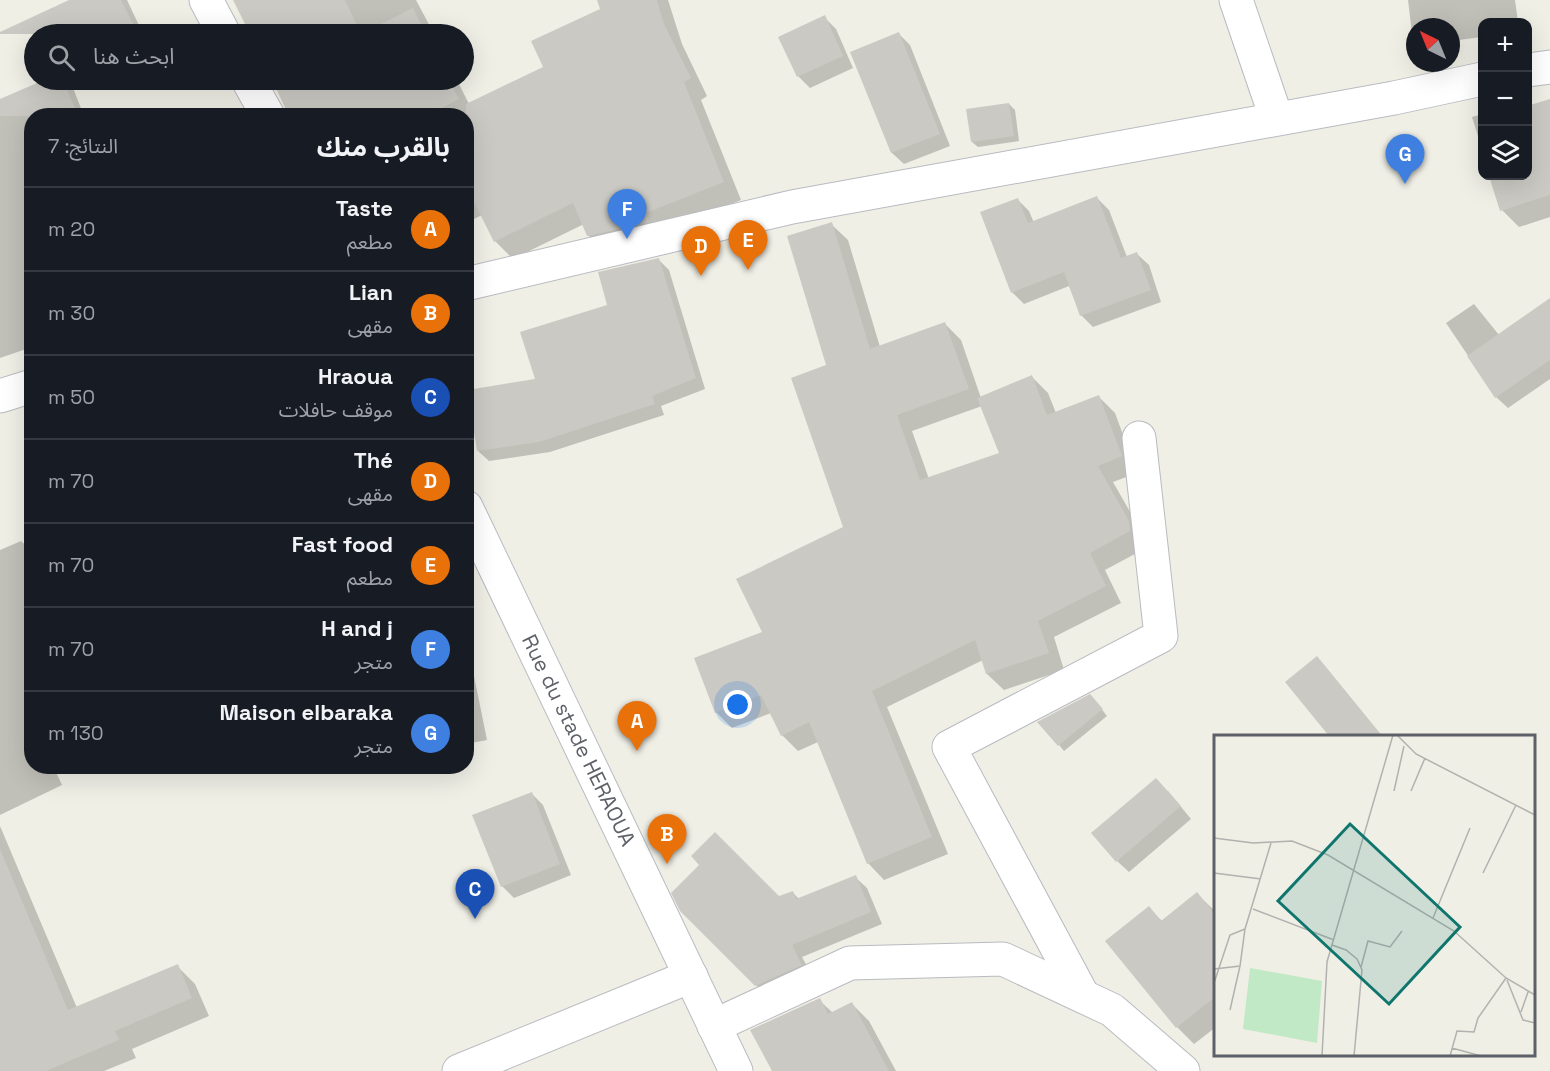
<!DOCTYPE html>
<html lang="ar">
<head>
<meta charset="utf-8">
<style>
	:root { --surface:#171b24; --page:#20242c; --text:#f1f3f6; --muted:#9ea1a6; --line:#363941; --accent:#2563eb }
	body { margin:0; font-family:"Space Grotesk","Noto Sans Arabic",sans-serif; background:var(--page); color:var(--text); direction:rtl }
	.controls { position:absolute; right:18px; top:18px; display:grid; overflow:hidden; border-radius:12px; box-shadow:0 6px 24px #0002 }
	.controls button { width:54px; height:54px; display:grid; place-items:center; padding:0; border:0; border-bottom:2px solid var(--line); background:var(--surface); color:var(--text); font:30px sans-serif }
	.compass { position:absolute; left:1406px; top:18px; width:54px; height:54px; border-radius:50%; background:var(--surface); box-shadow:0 6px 24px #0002; rotate:317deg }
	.you { position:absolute; left:738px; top:705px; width:21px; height:21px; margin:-15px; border:4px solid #fff; border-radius:50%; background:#1a73e8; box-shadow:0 0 0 9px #1a73e833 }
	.badge { display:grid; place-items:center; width:39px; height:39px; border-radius:50%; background:var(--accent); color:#fff; font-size:20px; font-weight:700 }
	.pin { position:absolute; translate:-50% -50px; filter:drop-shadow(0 2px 3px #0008) }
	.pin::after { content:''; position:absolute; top:32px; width:21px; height:18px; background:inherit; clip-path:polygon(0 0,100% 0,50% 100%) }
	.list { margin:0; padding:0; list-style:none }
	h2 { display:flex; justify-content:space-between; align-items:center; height:78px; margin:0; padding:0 24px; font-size:26px }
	h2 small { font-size:20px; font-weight:400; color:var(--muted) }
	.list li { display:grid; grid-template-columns:39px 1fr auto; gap:18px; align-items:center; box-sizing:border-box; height:84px; padding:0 24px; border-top:2px solid var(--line) }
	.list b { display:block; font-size:22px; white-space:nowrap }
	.list p { margin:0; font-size:20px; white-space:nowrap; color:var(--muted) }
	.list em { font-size:20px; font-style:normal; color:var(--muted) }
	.icon { flex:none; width:33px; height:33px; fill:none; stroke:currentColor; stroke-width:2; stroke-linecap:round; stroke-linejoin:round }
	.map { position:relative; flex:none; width:1550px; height:1071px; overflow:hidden; direction:ltr }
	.search { position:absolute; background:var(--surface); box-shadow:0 6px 24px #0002; left:24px; top:24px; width:450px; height:66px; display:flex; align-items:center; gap:15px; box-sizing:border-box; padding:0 21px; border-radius:33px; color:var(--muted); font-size:22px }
	.panel { position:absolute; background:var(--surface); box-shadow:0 6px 24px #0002; left:24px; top:108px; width:450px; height:666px; border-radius:24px; direction:rtl }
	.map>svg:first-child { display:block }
</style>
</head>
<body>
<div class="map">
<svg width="1550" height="1071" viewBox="0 0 1550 1071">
	<rect width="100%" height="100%" fill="#f0efe6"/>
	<!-- shadow -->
	<g fill="#0003" fill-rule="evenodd">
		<path d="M 73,0 L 127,0 L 143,34 L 57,34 L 46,12 Z"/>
		<path d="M 235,0 L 416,0 L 434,34 L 252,34 Z"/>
		<path d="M 599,0 L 668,0 L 682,44 L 707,96 L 701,100 L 741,200 L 606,253 L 588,235 L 584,224 L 513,259 L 495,241 L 482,215 L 466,223 L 466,116 L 291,116 L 273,80 L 457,80 L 469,104 L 545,68 L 602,10 Z"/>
		<path d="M 1408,0 L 1515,0 L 1518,22 L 1482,22 L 1482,37 L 1451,41 L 1451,27 L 1415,27 L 1415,36 L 1412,33 Z"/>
		<path d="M 824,17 L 836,29 L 853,68 L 810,88 L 798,76 Z"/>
		<path d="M 899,34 L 910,45 L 950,146 L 904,164 L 892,153 Z"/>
		<path d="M 48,80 L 64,80 L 73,88 L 84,116 L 32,116 L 32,347 L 0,358 L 0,100 Z"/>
		<path d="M 81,80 L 94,80 L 86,84 Z"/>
		<path d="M 1550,100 L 1550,217 L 1519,227 L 1502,210 L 1491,176 L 1528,176 Z"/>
		<path d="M 1009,104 L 1015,110 L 1019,141 L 978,147 L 972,142 Z"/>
		<path d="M 1482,114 L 1482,149 L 1472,117 Z"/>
		<path d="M 1097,198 L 1109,210 L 1127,257 L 1137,254 L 1149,265 L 1161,302 L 1093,327 L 1081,315 L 1069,286 L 1024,304 L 1012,292 L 1017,199 L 1029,211 L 1034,223 Z"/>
		<path d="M 831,224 L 848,240 L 880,347 L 945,324 L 961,340 L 981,398 L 1032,377 L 1048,393 L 1056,413 L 1098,396 L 1115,413 L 1137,473 L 1113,482 L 1145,538 L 1146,548 L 1105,570 L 1121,603 L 1054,637 L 1064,670 L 1004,690 L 987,674 L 983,660 L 887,707 L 948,854 L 884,880 L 868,863 L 818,742 L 798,751 L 782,735 L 771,713 L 732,728 L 716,712 L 764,633 L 845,527 L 828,366 ZM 982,406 L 1001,454 L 929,479 L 912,431 Z"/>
		<path d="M 658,259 L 669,270 L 705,389 L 661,406 L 664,415 L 550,452 L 489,461 L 478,451 L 536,381 Z"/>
		<path d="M 1474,304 L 1499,335 L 1550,314 L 1550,379 L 1508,408 L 1496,397 L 1446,323 Z"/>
		<path d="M 21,541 L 32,551 L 32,766 L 53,766 L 62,785 L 0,815 L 0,550 Z"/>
		<path d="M 1317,658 L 1328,670 L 1382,736 L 1331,736 L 1287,682 Z"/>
		<path d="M 466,661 L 472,666 L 487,740 L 466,744 Z"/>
		<path d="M 1096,702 L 1107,716 L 1064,751 L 1059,745 Z"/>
		<path d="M 1168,791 L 1191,819 L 1129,872 L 1117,861 Z"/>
		<path d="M 531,793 L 543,805 L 571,875 L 514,898 L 502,886 Z"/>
		<path d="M 0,826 L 77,1008 L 177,966 L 195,984 L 209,1016 L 132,1049 L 136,1058 L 104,1071 L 0,1071 Z"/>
		<path d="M 855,877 L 867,888 L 882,924 L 802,957 L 813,977 L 768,997 L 682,911 L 779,898 L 792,892 L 800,900 Z"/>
		<path d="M 1197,894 L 1216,912 L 1216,1027 L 1194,1044 L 1177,1027 L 1107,941 L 1149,908 L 1162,921 Z"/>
		<path d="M 819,1000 L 833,1013 L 852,1004 L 869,1021 L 896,1071 L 774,1071 Z"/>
	</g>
	<!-- building -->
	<g fill="#cbc9c3">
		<path d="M 69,0 L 121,0 L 138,34 L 0,34 L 0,32 Z"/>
		<path d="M 233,0 L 345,0 L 361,34 L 413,8 L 426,34 L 250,34 Z"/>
		<path d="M 597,0 L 657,0 L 664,24 L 691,78 L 684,82 L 724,182 L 646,213 L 649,222 L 587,236 L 573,203 L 494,242 L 466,186 L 466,104 L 543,67 L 531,41 L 600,9 Z"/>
		<path d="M 825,15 L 843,56 L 797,77 L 778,37 Z"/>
		<path d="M 899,32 L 940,134 L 891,153 L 850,52 Z"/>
		<path d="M 44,80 L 63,80 L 78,116 L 0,116 L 0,99 Z"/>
		<path d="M 272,80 L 449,80 L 459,99 L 426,116 L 289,116 Z"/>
		<path d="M 1550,99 L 1550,195 L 1500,211 L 1489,176 L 1527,176 L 1527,106 Z"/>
		<path d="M 1009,103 L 1014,136 L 971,142 L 966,109 Z"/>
		<path d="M 1097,196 L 1121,258 L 1137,252 L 1151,290 L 1080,316 L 1064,272 L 1011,293 L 980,212 L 1018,198 L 1028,223 Z"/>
		<path d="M 832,222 L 870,349 L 945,322 L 969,389 L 897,415 L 920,480 L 999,453 L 977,398 L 1032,375 L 1047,415 L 1099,395 L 1122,456 L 1098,466 L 1129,521 L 1130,531 L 1090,553 L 1106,586 L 1038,621 L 1049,653 L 986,674 L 975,640 L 872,691 L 932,837 L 867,864 L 809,722 L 781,736 L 761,695 L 715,713 L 694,658 L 762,632 L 736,579 L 843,527 L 791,378 L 826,365 L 787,236 Z"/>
		<path d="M 659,258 L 696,378 L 652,396 L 655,404 L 539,442 L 477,451 L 467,390 L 535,379 L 520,332 L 607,305 L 598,272 Z"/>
		<path d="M 1550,298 L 1550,360 L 1495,398 L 1467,356 Z"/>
		<path d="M 1317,656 L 1382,736 L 1329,736 L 1285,682 Z"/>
		<path d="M 1090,694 L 1103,709 L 1058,746 L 1037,722 Z"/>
		<path d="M 1156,778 L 1181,806 L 1116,862 L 1091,833 Z"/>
		<path d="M 532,792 L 560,864 L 501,887 L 472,815 Z"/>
		<path d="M 715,832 L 779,896 L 793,891 L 796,899 L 856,875 L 871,912 L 792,945 L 802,965 L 755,986 L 680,911 L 671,893 L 699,865 L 691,856 Z"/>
		<path d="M 0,849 L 68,1010 L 178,964 L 192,998 L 115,1031 L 119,1040 L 46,1071 L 0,1071 Z"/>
		<path d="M 1197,892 L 1215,914 L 1215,997 L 1176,1028 L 1105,941 L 1149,906 L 1161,921 Z"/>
		<path d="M 820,998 L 828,1014 L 852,1002 L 889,1071 L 772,1071 L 750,1030 Z"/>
	</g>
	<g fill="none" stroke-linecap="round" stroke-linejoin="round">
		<!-- minor casing -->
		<g stroke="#b8bbc0" stroke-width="35">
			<g id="minor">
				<path d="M 1236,0 L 1276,117"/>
				<path d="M 1083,996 L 949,747 L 1161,636 L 1139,438"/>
				<path d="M 714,1026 L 850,963 L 1003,959 L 1112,1010 L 1183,1071"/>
				<path d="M 459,1071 L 691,976"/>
			</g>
		</g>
		<!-- tertiary casing -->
		<g stroke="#b8bbc0" stroke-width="35">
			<g id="tertiary">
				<path d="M 206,0 L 224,34"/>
				<path d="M 1528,70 L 1550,67"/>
				<path d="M 248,80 L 268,116"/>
				<path d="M 466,284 L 792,207 L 1394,98 L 1482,79"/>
				<path d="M 0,396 L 32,386"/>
				<path d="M 466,507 L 736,1071"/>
			</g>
		</g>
		<!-- minor -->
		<use href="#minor" stroke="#fff" stroke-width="33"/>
		<!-- tertiary -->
		<use href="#tertiary" stroke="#fff" stroke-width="33"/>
	</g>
	<g text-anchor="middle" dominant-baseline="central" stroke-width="5" stroke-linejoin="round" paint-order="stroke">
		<!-- street labels -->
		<g font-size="21" fill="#5d6167" stroke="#fff">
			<text transform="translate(579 740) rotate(64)">Rue du stade HERAOUA</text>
		</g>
	</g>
	<!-- overview -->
	<g transform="translate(1214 735)">
		<rect width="321" height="321" fill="#f0efe6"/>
		<path d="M 36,233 L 108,246 L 103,308 L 29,294 Z" fill="#c2e9c5"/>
		<path fill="none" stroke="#b1b2af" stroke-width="1.5" d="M 183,0 L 202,19 L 321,80M 180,56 L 190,11M 197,56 L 211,23M 0,103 L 39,108 L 78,106 L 114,120 L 240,196 L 292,243 L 321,260M 0,138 L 47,144M 269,138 L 302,70M 39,174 L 120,205M 219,183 L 256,93M 118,210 L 132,215 L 143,224 L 148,235 L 140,321M 147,232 L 154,206 L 176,212 L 188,196M 0,234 L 26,231 L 31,194 L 57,108M 293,245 L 309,285 L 321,288M 0,248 L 16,200 L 31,194M 16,275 L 26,231M 307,277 L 314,257M 238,313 L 267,321M 108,321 L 113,227 L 179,0M 236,321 L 243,296 L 260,297 L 264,283 L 292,243"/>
		<path fill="#0f766e" fill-opacity="0.15" stroke="#0f766e" stroke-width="3" d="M 136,89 L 246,192 L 175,269 L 64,166 Z"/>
		<rect width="321" height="321" fill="none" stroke="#5d6167" stroke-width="3"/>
	</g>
</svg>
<div class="controls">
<button>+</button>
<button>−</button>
<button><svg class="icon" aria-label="layers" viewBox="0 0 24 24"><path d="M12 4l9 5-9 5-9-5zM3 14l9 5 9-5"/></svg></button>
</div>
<svg class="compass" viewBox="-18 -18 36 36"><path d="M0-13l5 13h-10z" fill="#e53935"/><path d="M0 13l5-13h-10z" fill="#9ea1a6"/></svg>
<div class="you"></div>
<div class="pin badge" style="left:637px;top:751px;background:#e8710a">A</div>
<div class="pin badge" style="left:667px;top:864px;background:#e8710a">B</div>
<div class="pin badge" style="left:475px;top:919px;background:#1a4fb4">C</div>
<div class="pin badge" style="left:701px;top:276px;background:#e8710a">D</div>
<div class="pin badge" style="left:748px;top:270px;background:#e8710a">E</div>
<div class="pin badge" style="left:627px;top:239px;background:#3f7fe0">F</div>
<div class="pin badge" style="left:1405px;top:184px;background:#3f7fe0">G</div>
<div class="search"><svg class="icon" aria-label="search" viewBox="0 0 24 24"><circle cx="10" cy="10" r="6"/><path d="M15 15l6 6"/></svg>ابحث هنا</div>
<section class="panel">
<h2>بالقرب منك<small>النتائج: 7</small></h2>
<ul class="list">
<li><span class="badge" style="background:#e8710a">A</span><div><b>Taste</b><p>مطعم</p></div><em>20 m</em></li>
<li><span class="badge" style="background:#e8710a">B</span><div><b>Lian</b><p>مقهى</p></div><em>30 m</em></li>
<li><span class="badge" style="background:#1a4fb4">C</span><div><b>Hraoua</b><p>موقف حافلات</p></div><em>50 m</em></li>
<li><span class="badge" style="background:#e8710a">D</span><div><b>Thé</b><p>مقهى</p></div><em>70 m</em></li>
<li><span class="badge" style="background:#e8710a">E</span><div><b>Fast food</b><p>مطعم</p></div><em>70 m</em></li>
<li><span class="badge" style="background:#3f7fe0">F</span><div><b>H and j</b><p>متجر</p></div><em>70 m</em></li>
<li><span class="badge" style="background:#3f7fe0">G</span><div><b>Maison elbaraka</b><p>متجر</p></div><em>130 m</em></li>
</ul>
</section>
</div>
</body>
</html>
